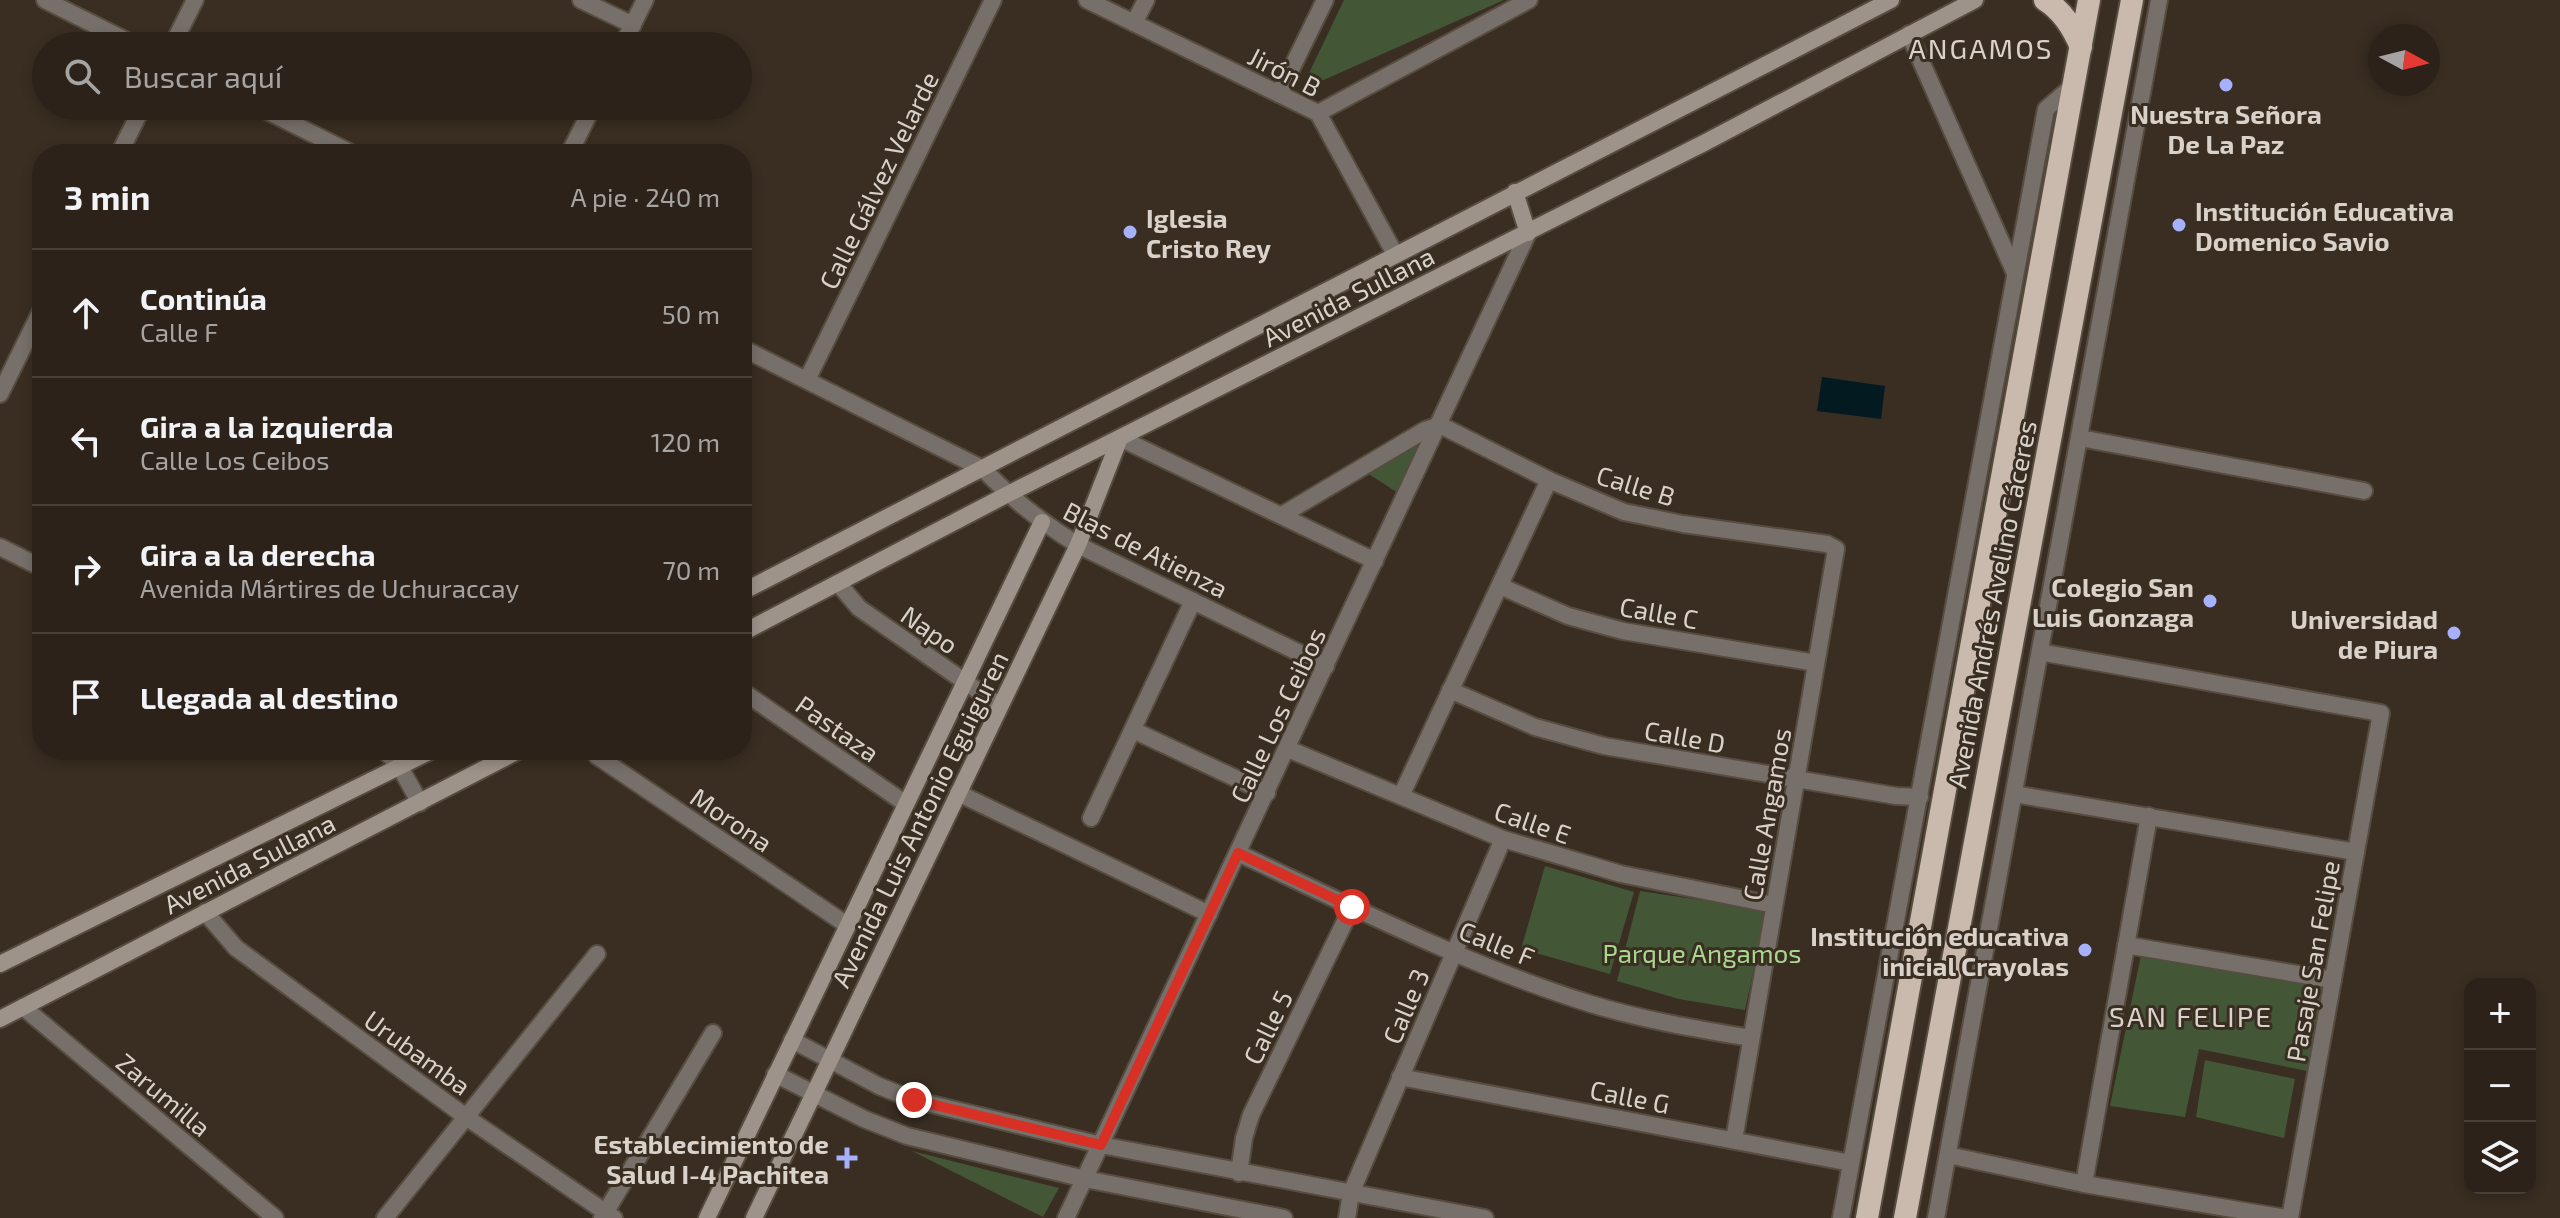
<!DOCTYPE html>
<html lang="es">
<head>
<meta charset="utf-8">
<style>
	:root { --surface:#2c221a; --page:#382f27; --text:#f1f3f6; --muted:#a6a4a2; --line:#483f39 }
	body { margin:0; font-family:"Exo 2",sans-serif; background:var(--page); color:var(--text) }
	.controls { position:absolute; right:24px; bottom:24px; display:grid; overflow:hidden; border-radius:16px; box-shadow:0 4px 12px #0003 }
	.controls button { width:72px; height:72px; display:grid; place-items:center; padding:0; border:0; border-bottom:2px solid var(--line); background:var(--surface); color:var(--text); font:40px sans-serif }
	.compass { position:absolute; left:2368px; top:24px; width:72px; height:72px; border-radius:50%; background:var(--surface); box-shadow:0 4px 12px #0003; rotate:97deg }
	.stop { position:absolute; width:24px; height:24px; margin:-18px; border:6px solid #d93025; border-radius:50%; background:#fff }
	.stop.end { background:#d93025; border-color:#fff; box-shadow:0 2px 8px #0008 }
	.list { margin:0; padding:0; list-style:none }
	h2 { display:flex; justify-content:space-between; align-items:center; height:104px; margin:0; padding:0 32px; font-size:34px }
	h2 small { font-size:26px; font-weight:400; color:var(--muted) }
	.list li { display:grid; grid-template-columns:52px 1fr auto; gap:24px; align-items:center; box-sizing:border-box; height:128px; padding:0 32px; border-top:2px solid var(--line) }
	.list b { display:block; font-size:30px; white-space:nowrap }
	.list p { margin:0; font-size:26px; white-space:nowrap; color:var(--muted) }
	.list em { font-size:26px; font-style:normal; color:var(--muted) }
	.icon { flex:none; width:44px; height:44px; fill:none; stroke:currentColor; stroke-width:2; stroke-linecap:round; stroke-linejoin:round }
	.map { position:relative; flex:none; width:2560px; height:1218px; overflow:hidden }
	.search { position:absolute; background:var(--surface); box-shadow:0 4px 12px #0003; left:32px; top:32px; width:720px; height:88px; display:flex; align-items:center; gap:20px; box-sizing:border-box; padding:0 28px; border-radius:44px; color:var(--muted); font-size:30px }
	.panel { position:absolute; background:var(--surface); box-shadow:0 4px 12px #0003; left:32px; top:144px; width:720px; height:616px; border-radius:32px }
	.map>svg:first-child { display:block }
</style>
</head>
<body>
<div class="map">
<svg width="2560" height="1218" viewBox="0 0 2560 1218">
	<rect width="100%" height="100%" fill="#3a2e22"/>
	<!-- green -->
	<g fill="#435737">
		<path d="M 1344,0 L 1504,0 L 1301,90 Z"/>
		<path d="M 1440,425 L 1406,498 L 1367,473 Z"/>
		<path d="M 1545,866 L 1634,892 L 1610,974 L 1521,949 Z"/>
		<path d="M 1640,891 L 1766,910 L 1745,1010 L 1679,999 L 1617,981 Z"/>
		<path d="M 2141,955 L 2331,988 L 2317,1073 L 2199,1049 L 2185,1117 L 2110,1106 Z"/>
		<path d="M 2205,1060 L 2295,1079 L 2284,1138 L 2196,1117 Z"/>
		<path d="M 912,1151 L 1059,1188 L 1043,1217 Z"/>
	</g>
	<!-- water -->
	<path fill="#031a20" d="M 1822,377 L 1885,386 L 1881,419 L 1817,411 Z"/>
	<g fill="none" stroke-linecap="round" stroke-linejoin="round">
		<!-- minor casing -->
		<g stroke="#574c40" stroke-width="20">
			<g id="minor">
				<path d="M 45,0 L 137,46"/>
				<path d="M 581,0 L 633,25"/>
				<path d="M 1087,0 L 1318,113 L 1395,254"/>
				<path d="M 1134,23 L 1146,0"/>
				<path d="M 1909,34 L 2015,273"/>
				<path d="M 172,46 L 195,0"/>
				<path d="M 622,46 L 645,0"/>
				<path d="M 1279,94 L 1325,0"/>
				<path d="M 257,106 L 353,154"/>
				<path d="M 1318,113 L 1529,0"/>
				<path d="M 119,154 L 143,106"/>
				<path d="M 569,154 L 593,106"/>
				<path d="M 742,348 L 983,469 C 1012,499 1042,523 1078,545 L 1326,666"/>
				<path d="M 807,380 L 993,0"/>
				<path d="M 0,394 L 42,309"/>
				<path d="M 1120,438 L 1375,561"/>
				<path d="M 2080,438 L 2364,491"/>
				<path d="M 1282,515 L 1425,430 L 1440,425 L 1549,480 L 1624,512 L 1683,524 L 1827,544 L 1836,549 L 1734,1140"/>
				<path d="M 838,583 L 859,608 L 1000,706"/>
				<path d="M 1500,586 L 1568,616 L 1623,631 L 1816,663"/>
				<path d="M 2040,652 L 2381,713 L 2290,1218"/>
				<path d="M 1450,690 L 1535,727 L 1604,746 L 1896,796 L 1920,797"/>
				<path d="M 742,691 L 906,804"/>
				<path d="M 1133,730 L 1267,793"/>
				<path d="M 1288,749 L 1503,839 L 1621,874 L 1774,905"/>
				<path d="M 593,750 L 597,756 L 847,925"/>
				<path d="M 958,793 L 1209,914"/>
				<path d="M 2014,794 L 2356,852"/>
				<path d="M 1401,796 L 1549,480"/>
				<path d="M 1091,818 L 1193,601"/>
				<path d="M 1238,853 C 1353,907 1469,966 1591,1004 C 1643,1020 1697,1029 1751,1038"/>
				<path d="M 205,912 L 236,948 L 466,1117 L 614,1218"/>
				<path d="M 2126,945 L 2333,980"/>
				<path d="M 23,1007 L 275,1218"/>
				<path d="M 1400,1077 L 1851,1163"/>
				<path d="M 1948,1155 L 2084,1184 L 2286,1218"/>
				<path d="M 1239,1173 L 1244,1138 L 1251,1115 L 1352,907"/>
				<path d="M 2084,1184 L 2149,816"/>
				<path d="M 385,1218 L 597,954"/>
				<path d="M 602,1218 L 713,1033"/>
				<path d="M 1066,1218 L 1528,233"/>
				<path d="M 1347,1218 L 1351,1193 L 1503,839"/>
			</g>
		</g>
		<!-- tertiary casing -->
		<g stroke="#574c40" stroke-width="20">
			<g id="tertiary">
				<path d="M 0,547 L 42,568"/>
				<path d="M 384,750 L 400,767 L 420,803"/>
				<path d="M 792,1040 L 879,1086 L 914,1100 L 1101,1145 L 1485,1218"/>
				<path d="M 775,1074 L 864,1119 L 907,1136 L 1085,1179 L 1284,1218"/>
				<path d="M 1841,1218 L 2046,109 L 2074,85"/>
				<path d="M 1936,1218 L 2159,0"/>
			</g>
		</g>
		<!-- secondary casing -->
		<g stroke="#574c40" stroke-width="20">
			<g id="secondary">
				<path d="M 1515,192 L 1528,233"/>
				<path d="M 742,592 L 1891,0"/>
				<path d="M 742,633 L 1008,494 L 1704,143 L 1975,0"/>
				<path d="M 0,964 L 433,750"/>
				<path d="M 0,1019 L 520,750"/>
				<path d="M 707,1218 L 1042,522"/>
				<path d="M 754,1218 L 1078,545 L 1120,438"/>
			</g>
		</g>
		<!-- trunk casing -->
		<g stroke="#574c40" stroke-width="26">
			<g id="trunk">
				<path d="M 2045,0 C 2063,11 2073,28 2081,47"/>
				<path d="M 1867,1218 L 2089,0"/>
				<path d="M 1905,1218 L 2132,0"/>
			</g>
		</g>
		<!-- minor -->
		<use href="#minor" stroke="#77706a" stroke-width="16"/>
		<!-- tertiary -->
		<use href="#tertiary" stroke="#77706a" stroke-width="16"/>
		<!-- secondary -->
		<use href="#secondary" stroke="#9e938a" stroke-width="16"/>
		<!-- trunk -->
		<use href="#trunk" stroke="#cabaae" stroke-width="22"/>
	</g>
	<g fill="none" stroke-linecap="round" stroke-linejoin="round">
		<!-- route -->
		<path stroke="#d93025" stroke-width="10" d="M 914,1100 L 1101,1145 L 1238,853 L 1352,907"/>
	</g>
	<!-- markers -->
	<g fill="#a6b1fc" stroke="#3a2e22" stroke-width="3">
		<circle cx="2226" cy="85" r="8"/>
		<circle cx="2179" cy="225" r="8"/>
		<circle cx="1130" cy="232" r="8"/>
		<circle cx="2210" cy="601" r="8"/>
		<circle cx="2454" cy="633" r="8"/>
		<circle cx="2085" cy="950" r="8"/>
		<path d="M843 1146h8v8h8v8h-8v8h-8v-8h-8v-8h8z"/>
	</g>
	<g text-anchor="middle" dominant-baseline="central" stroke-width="6" stroke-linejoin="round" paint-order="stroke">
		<!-- street labels -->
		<g font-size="26" fill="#d9d2ca" stroke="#3a2e22">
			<text transform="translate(1285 71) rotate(27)">Jirón B</text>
			<text transform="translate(878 180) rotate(-64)">Calle Gálvez Velarde</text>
			<text transform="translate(1348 296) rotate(-27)">Avenida Sullana</text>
			<text transform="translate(1636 485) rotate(17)">Calle B</text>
			<text transform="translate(1146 549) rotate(27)">Blas de Atienza</text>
			<text transform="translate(1991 604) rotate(-79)">Avenida Andrés Avelino Cáceres</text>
			<text transform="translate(1659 612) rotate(10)">Calle C</text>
			<text transform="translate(930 629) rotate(35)">Napo</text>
			<text transform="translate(1277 715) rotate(-65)">Calle Los Ceibos</text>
			<text transform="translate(838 728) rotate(35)">Pastaza</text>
			<text transform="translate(1685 736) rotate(10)">Calle D</text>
			<text transform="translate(1766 814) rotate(-80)">Calle Angamos</text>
			<text transform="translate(732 819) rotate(34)">Morona</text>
			<text transform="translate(919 819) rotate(-64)">Avenida Luis Antonio Eguiguren</text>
			<text transform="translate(1533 822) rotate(19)">Calle E</text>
			<text transform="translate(249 863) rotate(-27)">Avenida Sullana</text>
			<text transform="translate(1497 943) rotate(22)">Calle F</text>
			<text transform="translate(2312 961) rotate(-80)">Pasaje San Felipe</text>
			<text transform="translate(1405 1006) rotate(-67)">Calle 3</text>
			<text transform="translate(1267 1027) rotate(-64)">Calle 5</text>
			<text transform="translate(418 1052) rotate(36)">Urubamba</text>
			<text transform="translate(164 1094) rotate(40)">Zarumilla</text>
			<text transform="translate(1630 1096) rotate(11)">Calle G</text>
		</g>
		<!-- poi labels -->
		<g font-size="26" font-weight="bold" fill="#d9d2ca" stroke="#3a2e22" text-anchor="end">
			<text x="2226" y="113" text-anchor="middle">Nuestra Señora<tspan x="2226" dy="30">De La Paz</tspan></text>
			<text x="2195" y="210" text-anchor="start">Institución Educativa<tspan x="2195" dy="30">Domenico Savio</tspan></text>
			<text x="1146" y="217" text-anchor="start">Iglesia<tspan x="1146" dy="30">Cristo Rey</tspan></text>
			<text x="2194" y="586">Colegio San<tspan x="2194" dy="30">Luis Gonzaga</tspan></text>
			<text x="2438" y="618">Universidad<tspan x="2438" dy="30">de Piura</tspan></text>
			<text x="2069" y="935">Institución educativa<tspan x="2069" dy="30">inicial Crayolas</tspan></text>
			<text x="829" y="1143">Establecimiento de<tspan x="829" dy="30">Salud I-4 Pachitea</tspan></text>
		</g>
		<!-- park labels -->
		<g font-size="26" fill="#a8d78e" stroke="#3a2e22">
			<text x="1702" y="952">Parque Angamos</text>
		</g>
		<!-- neighbourhood labels -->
		<g font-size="28" letter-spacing="2" fill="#d9d2ca" stroke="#3a2e22">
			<text x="1981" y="48">ANGAMOS</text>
			<text x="2191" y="1016">SAN FELIPE</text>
		</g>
	</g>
</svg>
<div class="controls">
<button>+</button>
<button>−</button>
<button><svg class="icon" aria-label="layers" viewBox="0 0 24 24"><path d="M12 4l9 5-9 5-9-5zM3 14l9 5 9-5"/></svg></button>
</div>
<svg class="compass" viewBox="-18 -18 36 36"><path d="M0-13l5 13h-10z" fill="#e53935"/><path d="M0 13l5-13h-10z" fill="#a6a4a2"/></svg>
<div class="stop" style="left:1352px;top:907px"></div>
<div class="stop end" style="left:914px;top:1100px"></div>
<div class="search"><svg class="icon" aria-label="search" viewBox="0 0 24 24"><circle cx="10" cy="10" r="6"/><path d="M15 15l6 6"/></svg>Buscar aquí</div>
<section class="panel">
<h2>3 min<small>A pie · 240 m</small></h2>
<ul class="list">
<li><svg class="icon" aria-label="ahead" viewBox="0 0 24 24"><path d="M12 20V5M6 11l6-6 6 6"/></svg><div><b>Continúa</b><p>Calle F</p></div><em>50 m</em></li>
<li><svg class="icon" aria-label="left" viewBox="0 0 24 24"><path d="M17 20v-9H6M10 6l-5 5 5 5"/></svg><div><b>Gira a la izquierda</b><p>Calle Los Ceibos</p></div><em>120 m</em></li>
<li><svg class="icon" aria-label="right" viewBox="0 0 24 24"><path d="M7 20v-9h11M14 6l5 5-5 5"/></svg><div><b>Gira a la derecha</b><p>Avenida Mártires de Uchuraccay</p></div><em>70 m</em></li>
<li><svg class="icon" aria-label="arrive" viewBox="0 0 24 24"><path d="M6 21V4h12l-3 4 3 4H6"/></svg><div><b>Llegada al destino</b></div></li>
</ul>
</section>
</div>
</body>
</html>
